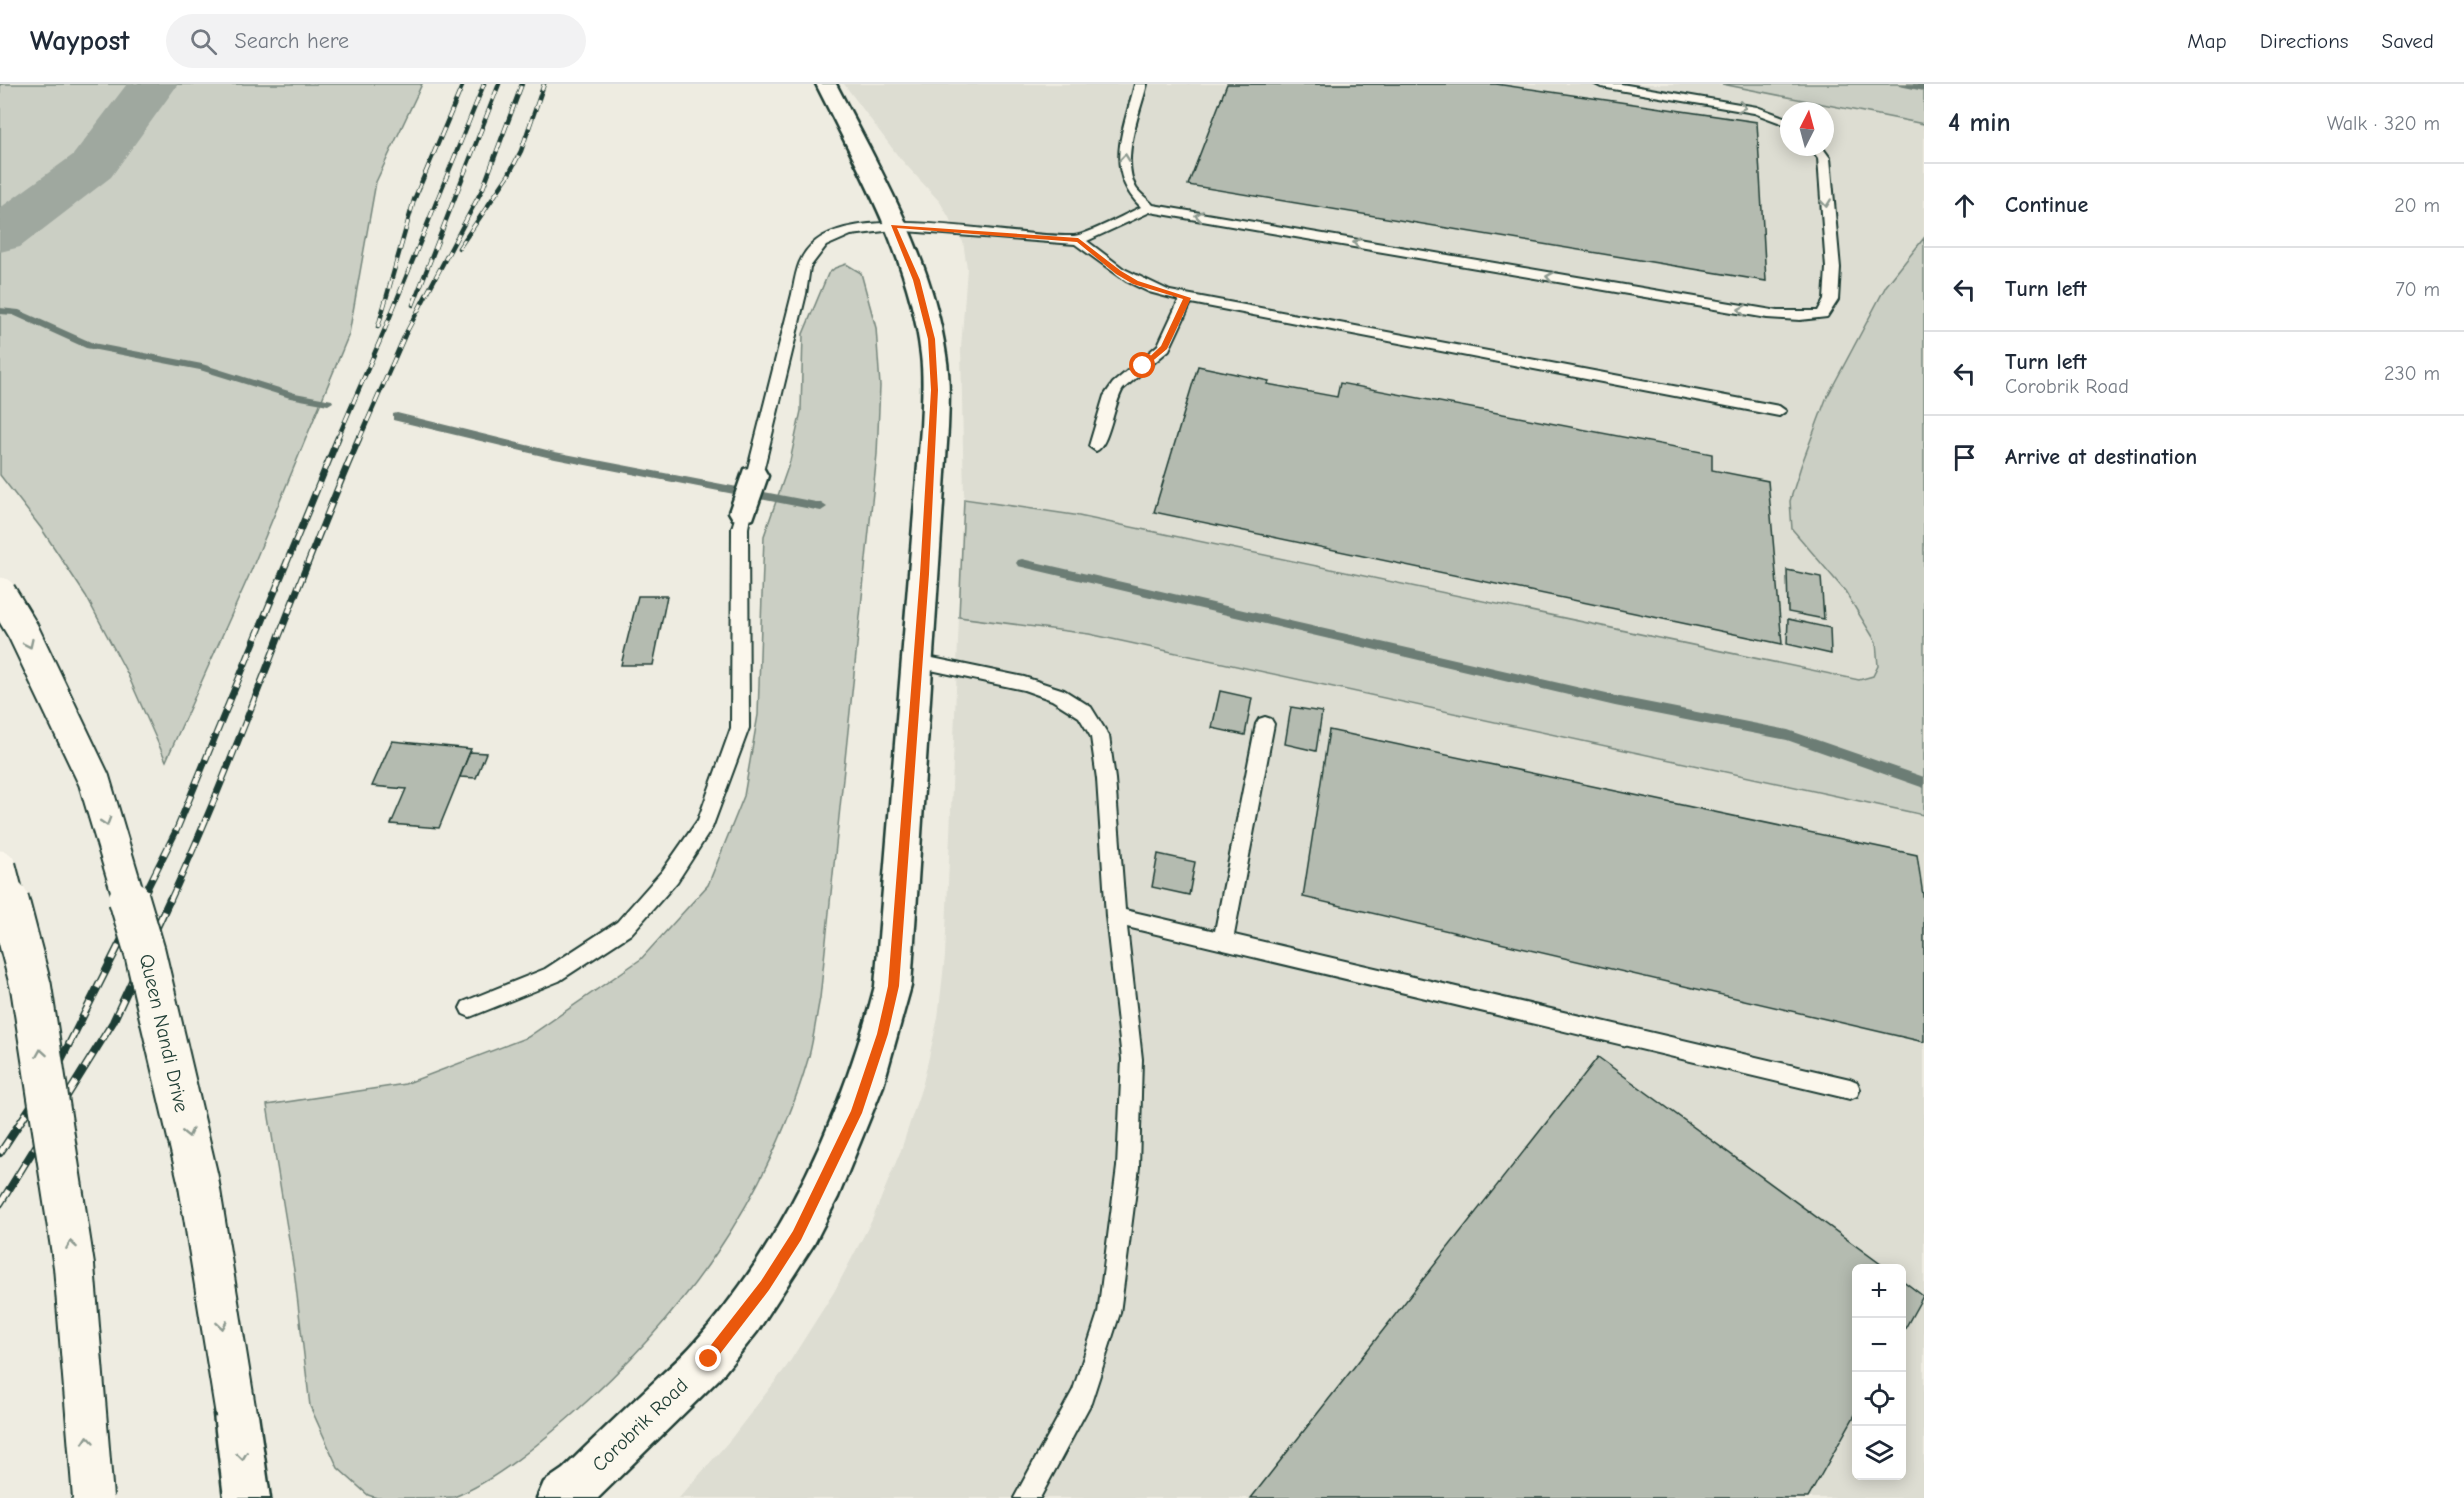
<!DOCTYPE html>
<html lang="en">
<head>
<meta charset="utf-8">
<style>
	:root { --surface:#fff; --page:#f2f2f3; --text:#1f2937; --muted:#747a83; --line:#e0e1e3 }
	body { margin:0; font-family:"Comic Neue",sans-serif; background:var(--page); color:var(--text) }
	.controls { position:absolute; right:18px; bottom:18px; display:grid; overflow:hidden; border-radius:9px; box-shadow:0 3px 15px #0003 }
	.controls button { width:54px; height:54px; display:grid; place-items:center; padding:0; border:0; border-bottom:2px solid var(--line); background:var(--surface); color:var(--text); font:30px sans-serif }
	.compass { position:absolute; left:1780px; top:18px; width:54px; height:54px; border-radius:50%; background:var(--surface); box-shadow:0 3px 15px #0003; rotate:6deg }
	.stop { position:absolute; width:18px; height:18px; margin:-14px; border:4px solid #ea580c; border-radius:50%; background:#fff }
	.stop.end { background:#ea580c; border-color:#fff; box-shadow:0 2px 6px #0008 }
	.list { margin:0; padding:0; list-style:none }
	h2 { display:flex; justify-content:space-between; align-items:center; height:78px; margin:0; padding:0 24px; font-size:26px }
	h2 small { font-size:20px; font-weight:400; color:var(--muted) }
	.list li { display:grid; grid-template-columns:39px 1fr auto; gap:18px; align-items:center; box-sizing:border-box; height:84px; padding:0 24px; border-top:2px solid var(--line) }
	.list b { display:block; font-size:22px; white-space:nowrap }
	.list p { margin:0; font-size:20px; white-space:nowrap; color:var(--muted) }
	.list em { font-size:20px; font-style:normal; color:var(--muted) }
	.icon { flex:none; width:33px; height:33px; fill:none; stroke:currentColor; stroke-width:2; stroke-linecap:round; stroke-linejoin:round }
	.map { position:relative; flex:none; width:1924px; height:1414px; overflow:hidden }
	header { display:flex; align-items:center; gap:36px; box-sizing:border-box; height:84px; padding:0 30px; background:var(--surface); border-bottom:2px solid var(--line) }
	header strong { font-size:28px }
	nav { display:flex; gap:33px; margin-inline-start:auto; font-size:21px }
	.search { width:420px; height:54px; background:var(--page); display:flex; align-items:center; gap:15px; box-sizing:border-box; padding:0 21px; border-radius:33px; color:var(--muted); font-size:22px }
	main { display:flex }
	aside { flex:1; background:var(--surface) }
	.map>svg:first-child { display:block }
</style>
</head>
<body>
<header>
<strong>Waypost</strong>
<div class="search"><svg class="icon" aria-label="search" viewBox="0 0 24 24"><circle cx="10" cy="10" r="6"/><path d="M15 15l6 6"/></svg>Search here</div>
<nav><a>Map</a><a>Directions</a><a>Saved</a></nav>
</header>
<main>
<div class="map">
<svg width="1924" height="1414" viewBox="0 0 1924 1414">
	<rect width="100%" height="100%" fill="#eeece1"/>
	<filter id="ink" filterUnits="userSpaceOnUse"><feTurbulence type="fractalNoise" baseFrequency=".0167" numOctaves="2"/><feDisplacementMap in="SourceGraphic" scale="12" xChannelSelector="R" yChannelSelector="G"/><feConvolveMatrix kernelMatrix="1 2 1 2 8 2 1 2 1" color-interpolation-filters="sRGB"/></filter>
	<g filter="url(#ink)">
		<!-- built -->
		<g fill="#ddddd2" fill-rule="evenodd">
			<path d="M 844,0 L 1722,0 L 1924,40 L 1924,154 L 1886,202 L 1792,445 L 1845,507 L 1876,558 L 1878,582 L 1873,592 L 1859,596 L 1074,431 L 964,415 L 961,264 L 967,184 L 963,158 L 940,118 L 898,72 ZM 1789,27 L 1825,27 L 1825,63 L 1789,63 Z"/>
			<path d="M 959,533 L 1089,550 L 1924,731 L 1924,1414 L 679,1414 L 730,1356 L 787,1282 L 834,1208 L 872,1136 L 901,1066 L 923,999 L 938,934 L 945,872 ZM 1856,1184 L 1902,1184 L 1902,1392 L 1856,1392 Z"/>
		</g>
		<!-- green -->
		<g fill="#cbcfc4" stroke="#75867c" stroke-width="1.5">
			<path d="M 0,0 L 422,0 L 376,98 L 349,250 L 251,487 L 166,677 L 127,589 L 86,512 L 41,444 L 0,391 Z"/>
			<path d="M 1722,0 L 1924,0 L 1924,40 Z"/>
			<path d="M 1924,154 L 1924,731 L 1089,550 L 959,533 L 964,415 L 1074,431 L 1859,596 L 1873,592 L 1878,582 L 1876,558 L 1845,507 L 1792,445 L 1790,417 L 1801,382 L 1826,315 L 1886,202 Z"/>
			<path d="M 846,180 L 861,189 L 876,244 L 880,302 L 877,370 L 820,914 C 816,933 814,953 809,972 C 767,1117 684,1231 573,1330 C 540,1359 495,1397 454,1413 C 441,1414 394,1414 377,1414 L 368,1411 L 338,1384 L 310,1322 L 294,1186 L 267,1021 L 405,1000 L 528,953 L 641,875 L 708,801 L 744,712 L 758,631 L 764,452 L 790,377 L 801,327 L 803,250 L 828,190 L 835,184 Z"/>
		</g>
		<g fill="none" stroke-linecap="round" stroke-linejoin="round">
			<!-- stream -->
			<g fill="#6c7d74" fill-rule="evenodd">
				<path d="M 1898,0 L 1924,1 L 1924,7 L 1899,2 Z"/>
				<path d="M 0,224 L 19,226 L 93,259 L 202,280 L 295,309 L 332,316 L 333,318 L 328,321 L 290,314 L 200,286 L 86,264 L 13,231 L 0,230 Z"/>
				<path d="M 397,329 L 555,368 L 821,419 L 827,423 L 821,427 L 555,375 L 393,336 L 393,330 Z"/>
				<path d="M 1022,475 L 1615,612 L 1788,646 L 1924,693 L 1924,704 L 1787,656 L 1615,622 L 1018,482 L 1016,479 L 1018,476 Z"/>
			</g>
			<!-- river -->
			<path fill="#9fa89f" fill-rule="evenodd" d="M 127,0 L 178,0 L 111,93 L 20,163 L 0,168 L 0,124 L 73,71 Z"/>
		</g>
		<!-- building -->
		<g fill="#b4bbb0" stroke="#1f3d34" stroke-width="1.5">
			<path d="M 1227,0 L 1496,0 L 1757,38 L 1766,197 L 1188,101 Z"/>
			<path d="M 1198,282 L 1269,297 L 1267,300 L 1337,313 L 1340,299 L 1712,370 L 1712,386 L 1768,397 L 1782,560 L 1154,428 Z"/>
			<path d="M 1787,486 L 1821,493 L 1824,535 L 1788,528 Z"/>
			<path d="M 638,512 L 667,512 L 653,581 L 621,581 Z"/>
			<path d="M 1788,535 L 1830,544 L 1831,570 L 1787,560 Z"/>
			<path d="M 1220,607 L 1252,614 L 1245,651 L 1212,644 Z"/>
			<path d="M 1291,623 L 1322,628 L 1316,667 L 1285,660 Z"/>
			<path d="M 1329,646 L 1917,771 L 1924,818 L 1924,958 L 1303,813 Z"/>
			<path d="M 392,657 L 471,665 L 439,744 L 391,740 L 406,705 L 372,702 Z"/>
			<path d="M 470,668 L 486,669 L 476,694 L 460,693 Z"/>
			<path d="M 1158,770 L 1195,778 L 1189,811 L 1152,803 Z"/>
			<path d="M 1598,973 L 1886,1184 L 1856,1184 L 1856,1329 L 1808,1414 L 1251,1414 Z"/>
			<path d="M 1902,1196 L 1923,1212 L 1902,1250 Z"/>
		</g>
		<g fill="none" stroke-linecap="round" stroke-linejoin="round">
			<!-- lane casing -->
			<g stroke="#1f3d34" stroke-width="4">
				<g id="lane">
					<path d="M 1135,0 L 1147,0 C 1140,30 1120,74 1136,104 C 1140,110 1148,115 1153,121 L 1778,227 L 1818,227 L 1824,216 L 1826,184 L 1818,74 L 1810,63 L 1822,63 L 1830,74 L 1840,184 L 1838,216 L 1827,233 L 1800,236 L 1767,234 L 1150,128 L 1087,157 L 1124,185 L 1170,207 L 1779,322 L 1786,327 L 1779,332 L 1191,219 L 1169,266 L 1123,305 C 1114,318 1109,363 1096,367 L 1089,362 L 1104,312 L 1113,299 L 1158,261 L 1179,216 L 1149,208 L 1126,197 L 1075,160 L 893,146 L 851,151 L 826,162 L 810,183 L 806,210 L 762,392 L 754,397 L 749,396 L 746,392 L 792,210 C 796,189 798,171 816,157 C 866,118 1011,154 1074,152 C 1087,151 1126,130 1141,123 C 1103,86 1124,45 1135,0 Z"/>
					<path d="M 1595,0 L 1621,0 L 1757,23 L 1789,35 L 1789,42 L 1754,29 L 1601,3 Z"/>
					<path d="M 743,423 L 748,424 L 751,428 L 748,444 L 749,644 L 712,744 L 677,798 L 631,850 L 559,897 L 470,933 L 463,930 L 460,924 L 463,918 L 545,885 L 617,838 L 663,786 L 698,736 L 731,644 L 732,444 L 738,424 Z"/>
					<path d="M 918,571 L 1024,593 L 1064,606 L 1091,623 L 1109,652 L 1115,695 L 1125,826 L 1215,847 L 1256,640 L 1259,635 L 1265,633 L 1271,635 L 1274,640 L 1234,851 L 1850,995 L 1857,998 L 1860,1005 L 1857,1012 L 1850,1015 L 1127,843 L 1142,975 L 1139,1083 L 1120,1229 L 1091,1319 L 1040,1414 L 1014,1414 L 1073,1306 L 1098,1229 L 1117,1083 L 1122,975 L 1106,832 L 1097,695 L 1091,653 L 1079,633 L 1052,616 L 1024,606 L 912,582 L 910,577 L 912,572 Z"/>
				</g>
			</g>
			<!-- street casing -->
			<g stroke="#1f3d34" stroke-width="5">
				<path id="street" d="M 754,383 L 764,385 L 768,392 L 753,435 L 743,438 L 733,435 L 729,428 L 744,385 Z"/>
			</g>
			<!-- secondary casing -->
			<g stroke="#1f3d34" stroke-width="5">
				<g id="secondary">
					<path d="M 816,0 L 836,0 C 880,85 933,175 946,271 C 950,295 949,320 948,344 L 911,902 L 883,1002 L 838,1113 L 814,1160 L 757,1248 L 720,1294 L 598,1414 L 537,1414 L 544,1398 L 563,1385 C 593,1355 624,1326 655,1297 C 668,1284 682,1273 694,1259 C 785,1158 841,1032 875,902 L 921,344 C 922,320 924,295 921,271 C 910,175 858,85 816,0 Z"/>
					<path d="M 236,1308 L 251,1315 L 258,1330 L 270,1414 L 224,1414 L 214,1330 L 221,1315 Z"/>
				</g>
			</g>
			<!-- lane -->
			<use href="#lane" fill="#fbf7ec" fill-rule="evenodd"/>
			<!-- street -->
			<use href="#street" fill="#fbf7ec" fill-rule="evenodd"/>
			<!-- secondary -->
			<use href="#secondary" fill="#fbf7ec" fill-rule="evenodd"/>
			<!-- rail-far2 casing -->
			<g stroke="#1f3d34" stroke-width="4.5">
				<g id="rail-far2">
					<path d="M 459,164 L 508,92 L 521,67 L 544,0"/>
					<path d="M 413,221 L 499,0"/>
					<path d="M 378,243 L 414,116 L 463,0"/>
					<path d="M 337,356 L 385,245 L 484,0"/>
					<path d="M 359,356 L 405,251 L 483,104 L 522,0"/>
				</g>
			</g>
			<!-- rail-far1 casing -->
			<g stroke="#1f3d34" stroke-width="7">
				<g id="rail-far1">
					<path d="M 141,817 L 177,745 L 338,354"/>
					<path d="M 170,817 C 240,665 293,507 359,354"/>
				</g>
			</g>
			<!-- rail casing -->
			<g stroke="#1f3d34" stroke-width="8">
				<g id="rail">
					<path d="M 0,1069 L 60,978 L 142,815"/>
					<path d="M 0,1120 L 113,938 L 170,815"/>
				</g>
			</g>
			<!-- rail-far2 -->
			<use href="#rail-far2" stroke="#fbf7ec" stroke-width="3" stroke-dasharray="10" stroke-linecap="butt"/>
			<!-- rail-far1 -->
			<use href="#rail-far1" stroke="#fbf7ec" stroke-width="4.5" stroke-dasharray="13" stroke-linecap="butt"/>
			<!-- rail -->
			<use href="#rail" stroke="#fbf7ec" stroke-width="5" stroke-dasharray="16" stroke-linecap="butt"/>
			<!-- secondary-bridge-far1 casing -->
			<g stroke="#1f3d34" stroke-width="35" stroke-linecap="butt">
				<g id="secondary-bridge-far1">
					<path d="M 0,509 L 23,547 L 94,696 L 130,817"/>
					<path d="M 0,782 L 9,817"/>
				</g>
			</g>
			<!-- secondary-bridge casing -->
			<g stroke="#1f3d34" stroke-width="44" stroke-linecap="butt">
				<g id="secondary-bridge">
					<path d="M 8,815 L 31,903 L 74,1182 L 93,1414"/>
					<path d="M 129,815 L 145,869 L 198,1095 L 236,1330"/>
				</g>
			</g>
			<!-- secondary-bridge-far1 -->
			<use href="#secondary-bridge-far1" stroke="#fbf7ec" stroke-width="31"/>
			<!-- secondary-bridge -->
			<use href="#secondary-bridge" stroke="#fbf7ec" stroke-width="40"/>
		</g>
		<!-- one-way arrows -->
		<defs><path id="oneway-chevron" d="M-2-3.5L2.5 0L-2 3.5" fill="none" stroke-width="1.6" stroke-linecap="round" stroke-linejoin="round" transform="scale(1.5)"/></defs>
		<g stroke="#8d9a90">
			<use href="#oneway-chevron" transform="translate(1742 23) rotate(12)"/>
			<use href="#oneway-chevron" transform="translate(1125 74) rotate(-84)"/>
			<use href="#oneway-chevron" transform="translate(1826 119) rotate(84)"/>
			<use href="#oneway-chevron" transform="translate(1199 132) rotate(-171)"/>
			<use href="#oneway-chevron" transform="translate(1357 159) rotate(-170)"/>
			<use href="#oneway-chevron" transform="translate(1550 193) rotate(-170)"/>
			<use href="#oneway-chevron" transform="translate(1742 226) rotate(-171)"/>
			<use href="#oneway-chevron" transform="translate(29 560) rotate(65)"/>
			<use href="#oneway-chevron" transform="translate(106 738) rotate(73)"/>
			<use href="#oneway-chevron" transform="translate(41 969) rotate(-99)"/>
			<use href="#oneway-chevron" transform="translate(188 1049) rotate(77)"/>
			<use href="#oneway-chevron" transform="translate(71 1161) rotate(-99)"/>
			<use href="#oneway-chevron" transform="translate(222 1241) rotate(81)"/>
			<use href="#oneway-chevron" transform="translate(88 1356) rotate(-95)"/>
			<use href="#oneway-chevron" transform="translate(242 1372) rotate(82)"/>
		</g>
	</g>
	<!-- route -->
	<path fill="#ea580c" d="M 891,141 L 1078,154 L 1121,187 L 1138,197 L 1191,214 L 1167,265 L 1143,285 L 1140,282 L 1161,262 L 1183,215 L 1133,200 L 1116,190 L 1077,158 L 897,144 L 920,196 L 935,255 L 938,306 L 929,490 L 899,902 L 888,950 L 862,1029 L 801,1156 L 769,1206 L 713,1279 L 709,1281 L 704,1279 L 703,1275 L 704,1270 L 761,1197 L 793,1147 L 851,1027 L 877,950 L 888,902 L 920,490 L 931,306 L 928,255 L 913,196 Z"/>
	<g text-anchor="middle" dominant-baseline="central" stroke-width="6" stroke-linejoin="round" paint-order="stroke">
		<!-- street labels -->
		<g font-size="20" fill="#1f3d34" stroke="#fbf7ec">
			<text transform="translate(164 949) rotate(77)">Queen Nandi Drive</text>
			<text transform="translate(640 1341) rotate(-44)">Corobrik Road</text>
		</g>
	</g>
</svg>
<div class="controls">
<button>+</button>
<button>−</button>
<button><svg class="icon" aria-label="locate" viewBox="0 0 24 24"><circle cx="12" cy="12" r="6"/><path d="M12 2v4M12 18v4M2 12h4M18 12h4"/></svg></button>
<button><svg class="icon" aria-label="layers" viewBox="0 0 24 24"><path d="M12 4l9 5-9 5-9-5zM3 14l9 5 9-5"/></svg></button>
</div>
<svg class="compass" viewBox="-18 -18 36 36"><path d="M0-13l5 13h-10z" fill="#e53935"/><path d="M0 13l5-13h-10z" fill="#747a83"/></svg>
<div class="stop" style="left:1143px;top:282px"></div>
<div class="stop end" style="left:709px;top:1275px"></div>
</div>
<aside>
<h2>4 min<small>Walk · 320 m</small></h2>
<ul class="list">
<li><svg class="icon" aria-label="ahead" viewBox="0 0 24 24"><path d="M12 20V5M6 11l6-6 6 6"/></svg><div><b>Continue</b></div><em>20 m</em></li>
<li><svg class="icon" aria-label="left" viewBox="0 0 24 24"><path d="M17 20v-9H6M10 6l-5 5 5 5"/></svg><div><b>Turn left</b></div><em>70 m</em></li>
<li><svg class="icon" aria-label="left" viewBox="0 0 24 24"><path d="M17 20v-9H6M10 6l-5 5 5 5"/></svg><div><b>Turn left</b><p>Corobrik Road</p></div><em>230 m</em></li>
<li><svg class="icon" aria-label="arrive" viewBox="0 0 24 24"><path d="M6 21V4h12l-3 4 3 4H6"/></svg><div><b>Arrive at destination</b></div></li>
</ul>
</aside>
</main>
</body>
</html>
